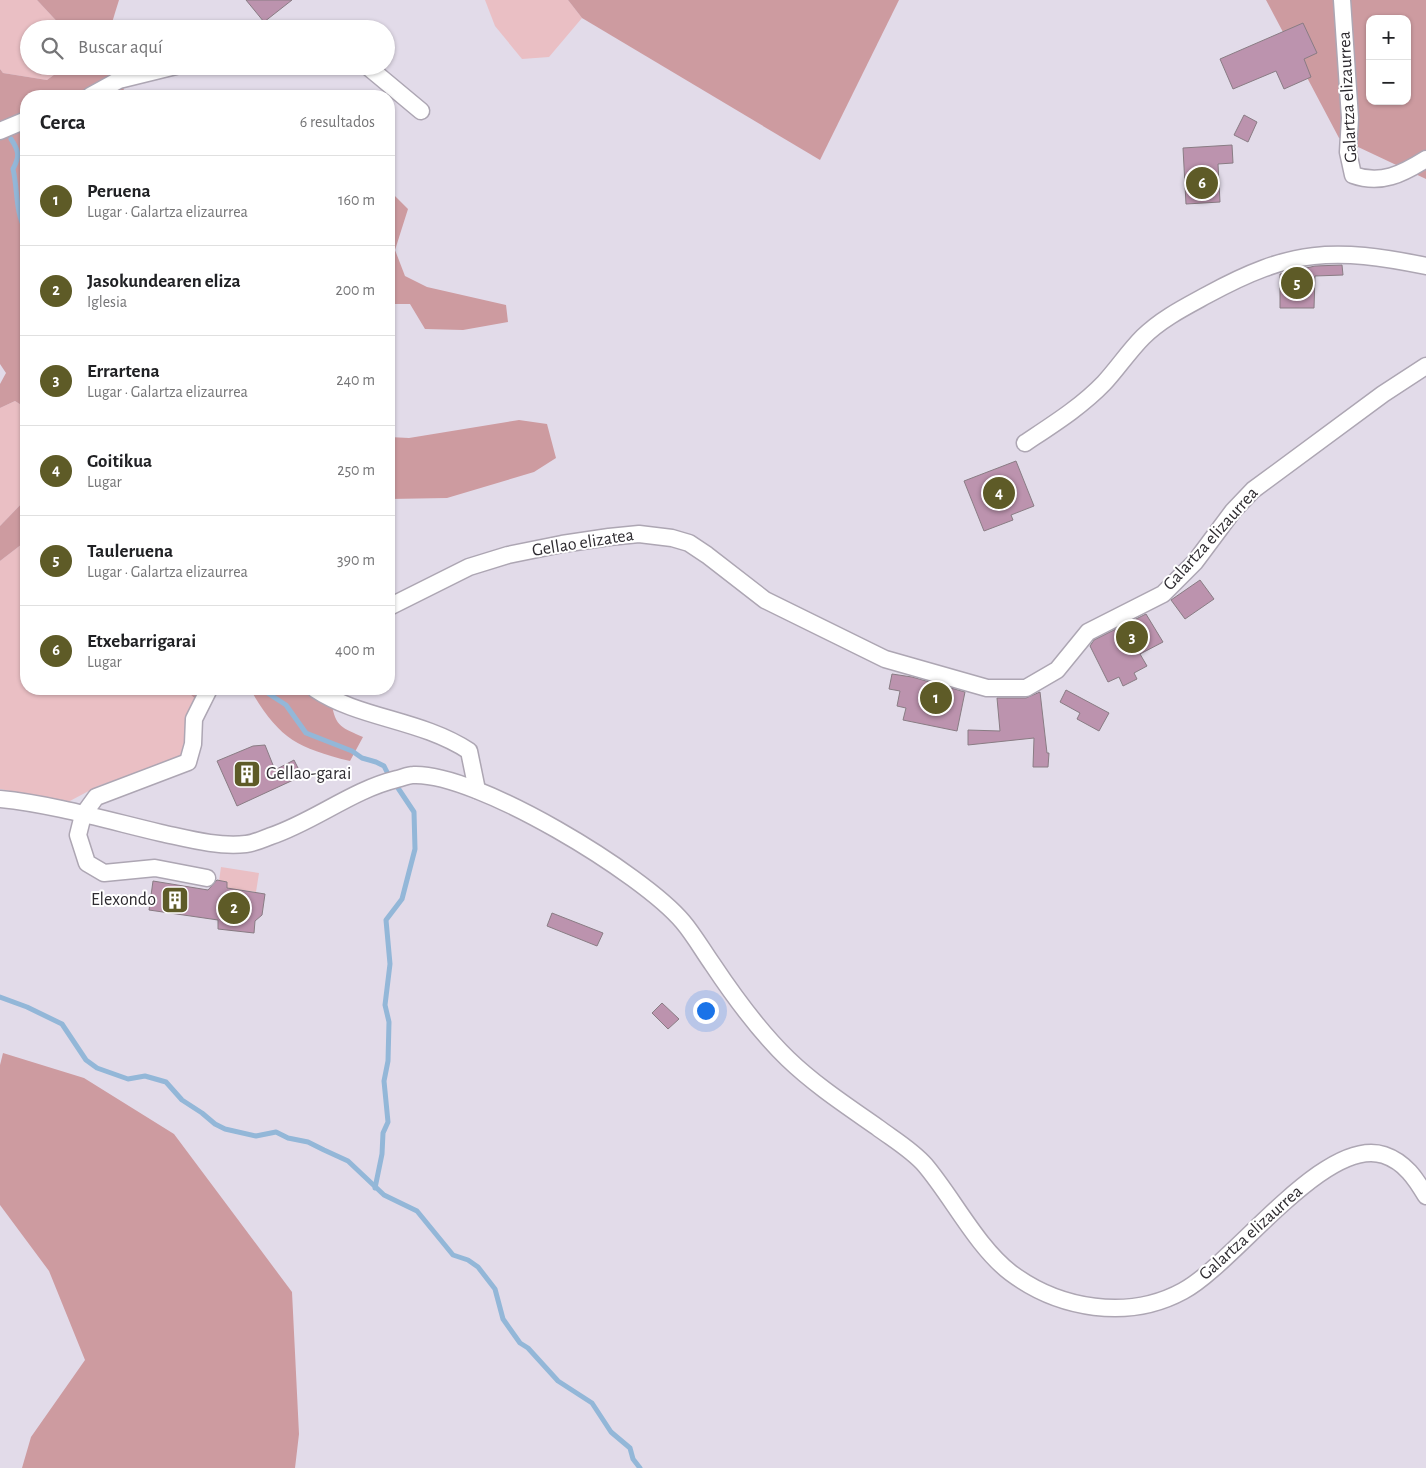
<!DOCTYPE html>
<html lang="es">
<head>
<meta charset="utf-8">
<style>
	:root { --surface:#fff; --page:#f2f2f2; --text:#202124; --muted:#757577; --line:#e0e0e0; --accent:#5e5b27 }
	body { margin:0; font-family:"Alegreya Sans",sans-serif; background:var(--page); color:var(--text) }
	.controls { position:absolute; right:15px; top:15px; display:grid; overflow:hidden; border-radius:10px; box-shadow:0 1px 4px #0004 }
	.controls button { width:45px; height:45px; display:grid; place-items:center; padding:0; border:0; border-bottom:1px solid var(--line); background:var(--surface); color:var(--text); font:25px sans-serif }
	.you { position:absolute; left:705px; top:1010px; width:18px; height:18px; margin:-12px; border:4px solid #fff; border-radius:50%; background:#1a73e8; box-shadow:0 0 0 8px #1a73e833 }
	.badge { display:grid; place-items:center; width:32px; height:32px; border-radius:50%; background:var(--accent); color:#fff; font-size:16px; font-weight:700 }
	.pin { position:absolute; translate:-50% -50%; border:2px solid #fff; box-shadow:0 1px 5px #0006 }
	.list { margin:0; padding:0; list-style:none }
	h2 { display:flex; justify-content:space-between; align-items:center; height:65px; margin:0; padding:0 20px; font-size:21px }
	h2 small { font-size:16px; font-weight:400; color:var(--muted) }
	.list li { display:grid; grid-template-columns:32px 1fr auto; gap:15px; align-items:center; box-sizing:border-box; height:90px; padding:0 20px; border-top:1px solid var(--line) }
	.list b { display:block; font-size:19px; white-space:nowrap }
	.list p { margin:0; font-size:16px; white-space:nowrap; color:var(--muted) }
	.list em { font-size:16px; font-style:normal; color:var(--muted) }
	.icon { flex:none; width:28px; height:28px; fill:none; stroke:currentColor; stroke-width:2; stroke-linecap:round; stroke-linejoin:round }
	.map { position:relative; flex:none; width:1426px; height:1468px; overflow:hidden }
	.search { position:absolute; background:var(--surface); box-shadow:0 1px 4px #0004; left:20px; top:20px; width:375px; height:55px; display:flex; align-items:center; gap:12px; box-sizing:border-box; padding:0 18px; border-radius:28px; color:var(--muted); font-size:19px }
	.panel { position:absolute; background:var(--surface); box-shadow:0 1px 4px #0004; left:20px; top:90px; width:375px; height:605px; border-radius:20px }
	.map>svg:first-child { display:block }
</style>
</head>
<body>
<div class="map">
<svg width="1426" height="1468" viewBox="0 0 1426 1468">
	<rect width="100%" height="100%" fill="#e2dbe9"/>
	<!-- green -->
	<g fill="#eabfc4">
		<path d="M 0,0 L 37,0 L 64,29 L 29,29 L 29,66 L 66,66 L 47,80 L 3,73 L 0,69 Z"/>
		<path d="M 485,0 L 568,0 L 582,18 L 549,57 L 522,59 L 495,26 Z"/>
		<path d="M 15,401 L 26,408 L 26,499 L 0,526 L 0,408 Z"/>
		<path d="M 26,541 L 26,689 L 184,689 L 198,701 L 194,753 L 98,786 L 68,802 L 0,789 L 0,561 Z"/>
		<path d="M 221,867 L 259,873 L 256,892 L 227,888 L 227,882 L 219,881 Z"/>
	</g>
	<!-- forest -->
	<g fill="#cd9ba0" fill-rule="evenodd">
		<path d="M 37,0 L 119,0 L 110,29 L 64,29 Z"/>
		<path d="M 568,0 L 899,0 L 820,160 L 582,18 Z"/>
		<path d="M 1266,0 L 1426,0 L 1426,179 L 1339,138 ZM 1370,19 L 1407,19 L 1407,101 L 1370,101 Z"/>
		<path d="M 66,66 L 119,66 L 125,96 L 26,96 L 26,408 L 15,401 L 0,408 L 0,384 L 6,373 L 0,364 L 0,69 L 3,73 L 47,80 Z"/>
		<path d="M 394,195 L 408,209 L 395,250 L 405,276 L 427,287 L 506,305 L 508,322 L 463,330 L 425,329 L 410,304 L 389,304 L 389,197 Z"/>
		<path d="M 519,420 L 547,424 L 556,458 L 534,472 L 447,498 L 389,499 L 389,437 L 409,438 Z"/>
		<path d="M 26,499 L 26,541 L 0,561 L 0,526 Z"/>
		<path d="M 184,689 L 229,689 L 198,701 Z"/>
		<path d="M 250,689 L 308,689 L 332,704 C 335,727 343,728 363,737 L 350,761 C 295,747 279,738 250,689 Z"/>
		<path d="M 3,1053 L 84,1078 L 174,1134 L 292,1292 L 299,1434 L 295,1468 L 22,1468 L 31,1437 L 85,1360 L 49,1271 L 0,1205 L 0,1065 Z"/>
	</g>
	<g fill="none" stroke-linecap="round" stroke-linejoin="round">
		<!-- stream -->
		<g stroke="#93b7d8" stroke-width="5">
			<path d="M 11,139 C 19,151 20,156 13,169 C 18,190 15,212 26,231"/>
			<path d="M 26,260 L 26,267"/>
			<path d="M 244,689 L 253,692 L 266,692 L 286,705 L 306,733 L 352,751 L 362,758 L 376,762 L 384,766 L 387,772"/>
			<path d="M 0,997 L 27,1007 L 62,1024 L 86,1060 L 97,1068 L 128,1079 L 145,1076 L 166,1082 L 182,1100 L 202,1113 L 215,1124 L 225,1129 L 256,1136 L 276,1132 L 288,1138 L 308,1142 L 324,1150 L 348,1161 L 384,1195 L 417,1211 L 453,1255 L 468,1260 L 478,1267 L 495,1289 L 503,1319 L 520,1343 L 528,1348 L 558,1381 L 592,1403 L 611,1432 L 630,1448 L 633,1459 L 640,1468"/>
			<path d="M 375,1188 L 382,1154 L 383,1133 L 388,1122 L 384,1081 L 388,1061 L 389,1022 L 385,1005 L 390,964 L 386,920 L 402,899 L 415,849 L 414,812 L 396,785"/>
		</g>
	</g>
	<!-- building -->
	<g fill="#bc93ae" stroke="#897c84">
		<path d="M 246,0 L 292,0 L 264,22 Z"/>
		<path d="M 1303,23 L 1317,53 L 1304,59 L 1311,77 L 1284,89 L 1276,71 L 1233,89 L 1220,59 Z"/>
		<path d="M 1244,115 L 1257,122 L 1248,142 L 1234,135 Z"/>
		<path d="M 1232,145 L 1233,163 L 1218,164 L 1220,202 L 1186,204 L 1183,148 Z"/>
		<path d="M 1342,265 L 1343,275 L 1315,276 L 1314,308 L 1280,308 L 1280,274 L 1315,266 Z"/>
		<path d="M 1016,461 L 1034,506 L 1011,515 L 1013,520 L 984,531 L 964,481 Z"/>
		<path d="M 1200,580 L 1214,599 L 1185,619 L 1171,600 Z"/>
		<path d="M 1146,614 L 1163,642 L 1140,654 L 1147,666 L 1134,673 L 1137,679 L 1123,686 L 1119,677 L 1108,682 L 1090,646 L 1094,640 Z"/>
		<path d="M 892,674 L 912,677 L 965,692 L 957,731 L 903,720 L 906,708 L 897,706 L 900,691 L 889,689 Z"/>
		<path d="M 1066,690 L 1109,713 L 1099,731 L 1077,719 L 1080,713 L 1060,702 Z"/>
		<path d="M 1040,692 L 1047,753 L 1049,753 L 1048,767 L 1033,767 L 1034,738 L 968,745 L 968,730 L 1000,731 L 997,698 L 1026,698 Z"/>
		<path d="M 265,745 L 275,770 L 294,760 L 302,776 L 237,806 L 217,761 L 253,746 Z"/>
		<path d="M 217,880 L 227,882 L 227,888 L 265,894 L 262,915 L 255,921 L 254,933 L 218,929 L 218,920 L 149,910 L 153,881 L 208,890 Z"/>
		<path d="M 552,913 L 603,933 L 597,946 L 547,926 Z"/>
		<path d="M 662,1003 L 679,1019 L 668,1029 L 652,1013 Z"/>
	</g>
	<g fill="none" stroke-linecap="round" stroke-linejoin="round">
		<!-- minor casing -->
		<g stroke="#ada6b3" stroke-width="19">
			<g id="minor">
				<path d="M 1342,0 L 1350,118 L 1348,152 L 1353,175 C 1381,185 1402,174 1426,159"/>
				<path d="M 367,66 L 421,111"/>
				<path d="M 90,96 L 119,80 L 176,66"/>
				<path d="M 0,131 L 26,120"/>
				<path d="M 1025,443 C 1052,425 1081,407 1104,383 C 1117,369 1129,351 1143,337 C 1161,319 1185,307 1207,295 C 1291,249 1333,247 1426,266"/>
				<path d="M 389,607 L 469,567 L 508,555 L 562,544 L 609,537 L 639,534 L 672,538 L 689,543 L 707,555 L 765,600 L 885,659 L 987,688 L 1026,688 L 1057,670 L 1088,632 L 1163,594 L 1195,562 L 1233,511 L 1253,490 L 1383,394 L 1426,366"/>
				<path d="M 315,689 C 360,719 420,719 469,751 L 477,790"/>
				<path d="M 0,799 C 52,804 110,821 161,833 C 189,839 217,847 246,844 C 255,843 263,839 271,836 C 315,821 352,790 397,779 C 402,778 408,775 413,775 C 476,772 643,874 683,922 C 694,935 703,951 713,965 C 735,998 759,1031 788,1059 C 815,1085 847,1106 877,1127 C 893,1139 912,1150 925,1165 C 953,1198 977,1247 1011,1273 C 1059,1309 1128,1321 1183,1291 C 1234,1264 1325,1135 1384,1155 C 1405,1162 1416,1179 1426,1196"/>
				<path d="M 207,878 L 155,868 L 104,873 L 87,863 L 78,835 L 83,815 L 96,797 L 188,762 L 193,744 L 194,719 L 209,689"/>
			</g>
		</g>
		<!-- minor -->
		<use href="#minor" stroke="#fff" stroke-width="16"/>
	</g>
	<!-- icons -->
	<defs>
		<g id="building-square" transform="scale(1.4375)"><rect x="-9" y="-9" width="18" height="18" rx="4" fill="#5e5b27" stroke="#fff"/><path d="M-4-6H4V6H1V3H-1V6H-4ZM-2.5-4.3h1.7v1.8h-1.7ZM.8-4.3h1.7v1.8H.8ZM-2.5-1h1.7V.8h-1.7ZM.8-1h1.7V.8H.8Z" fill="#fff"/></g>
	</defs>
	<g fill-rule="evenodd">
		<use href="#building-square" x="247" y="774"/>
		<use href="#building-square" x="175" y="900"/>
	</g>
	<g text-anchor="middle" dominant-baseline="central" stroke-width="4" stroke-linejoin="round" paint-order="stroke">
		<!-- street labels -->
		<g font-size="18" fill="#2e2b30" stroke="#fff">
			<text transform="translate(1348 97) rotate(-93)">Galartza elizaurrea</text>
			<text transform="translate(1211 539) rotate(-48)">Galartza elizaurrea</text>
			<text transform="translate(583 543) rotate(-9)">Gellao elizatea</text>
			<text transform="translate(1251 1233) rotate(-42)">Galartza elizaurrea</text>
		</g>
		<!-- poi labels -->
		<g font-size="18" fill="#2e2b30" stroke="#fff" text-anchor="start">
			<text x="266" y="774">Gellao-garai</text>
			<text x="156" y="900" text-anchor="end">Elexondo</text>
		</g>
	</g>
</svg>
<div class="controls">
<button>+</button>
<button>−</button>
</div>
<div class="you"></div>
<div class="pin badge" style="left:936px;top:698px">1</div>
<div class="pin badge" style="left:234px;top:908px">2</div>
<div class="pin badge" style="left:1132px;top:637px">3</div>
<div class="pin badge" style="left:999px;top:493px">4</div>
<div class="pin badge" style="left:1297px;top:283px">5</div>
<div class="pin badge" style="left:1202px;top:183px">6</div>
<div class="search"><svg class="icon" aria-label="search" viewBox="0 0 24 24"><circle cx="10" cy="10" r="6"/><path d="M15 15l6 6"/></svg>Buscar aquí</div>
<section class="panel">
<h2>Cerca<small>6 resultados</small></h2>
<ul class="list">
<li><span class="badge">1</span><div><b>Peruena</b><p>Lugar · Galartza elizaurrea</p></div><em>160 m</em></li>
<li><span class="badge">2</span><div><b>Jasokundearen eliza</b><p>Iglesia</p></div><em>200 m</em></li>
<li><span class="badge">3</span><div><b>Errartena</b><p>Lugar · Galartza elizaurrea</p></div><em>240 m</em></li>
<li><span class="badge">4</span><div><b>Goitikua</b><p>Lugar</p></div><em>250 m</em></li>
<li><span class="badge">5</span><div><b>Tauleruena</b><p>Lugar · Galartza elizaurrea</p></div><em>390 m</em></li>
<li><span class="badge">6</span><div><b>Etxebarrigarai</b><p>Lugar</p></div><em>400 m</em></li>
</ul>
</section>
</div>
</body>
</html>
